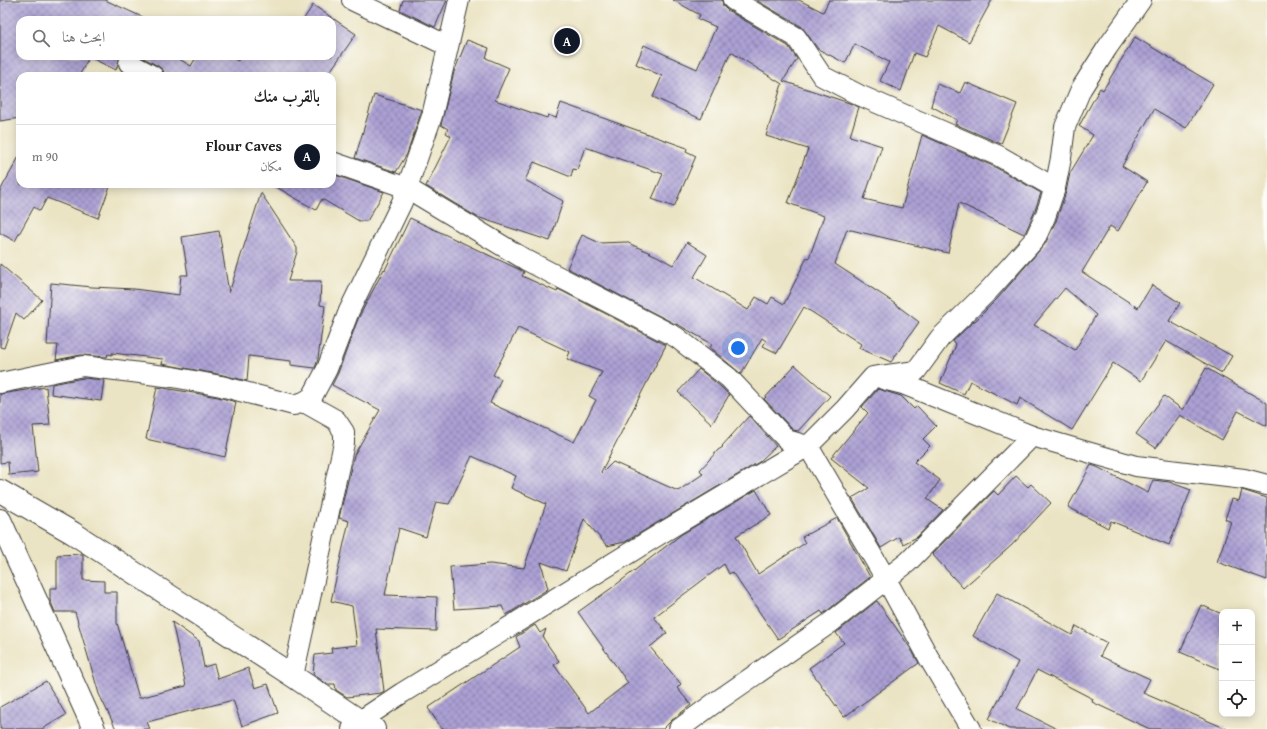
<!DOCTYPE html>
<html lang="ar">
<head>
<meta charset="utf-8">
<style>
	:root { --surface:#fff; --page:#f6f6f6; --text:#222; --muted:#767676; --line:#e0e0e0; --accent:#111827 }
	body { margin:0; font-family:"Gentium Book Plus",Amiri,serif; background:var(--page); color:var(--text); direction:rtl }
	.controls { position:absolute; right:12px; bottom:12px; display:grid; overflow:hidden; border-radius:8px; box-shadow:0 2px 10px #0003 }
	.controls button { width:36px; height:36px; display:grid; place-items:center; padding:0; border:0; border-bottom:1px solid var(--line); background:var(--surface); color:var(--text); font:20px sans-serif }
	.you { position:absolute; left:738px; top:348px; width:14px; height:14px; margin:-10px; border:3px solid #fff; border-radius:50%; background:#1a73e8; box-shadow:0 0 0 6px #1a73e833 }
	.badge { display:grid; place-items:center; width:26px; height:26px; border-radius:50%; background:var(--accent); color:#fff; font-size:13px; font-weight:700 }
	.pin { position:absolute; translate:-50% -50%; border:2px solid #fff; box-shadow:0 1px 4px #0006 }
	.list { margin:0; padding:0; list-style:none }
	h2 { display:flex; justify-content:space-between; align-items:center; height:52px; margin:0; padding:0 16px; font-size:17px }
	h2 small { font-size:13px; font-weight:400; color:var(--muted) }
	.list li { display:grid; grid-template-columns:26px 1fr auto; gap:12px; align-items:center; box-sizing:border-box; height:64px; padding:0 16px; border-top:1px solid var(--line) }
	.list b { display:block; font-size:15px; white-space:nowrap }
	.list p { margin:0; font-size:13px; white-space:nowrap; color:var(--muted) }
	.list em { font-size:13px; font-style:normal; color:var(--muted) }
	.icon { flex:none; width:22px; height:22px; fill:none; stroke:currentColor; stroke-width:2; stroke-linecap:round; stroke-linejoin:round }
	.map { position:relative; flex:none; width:1267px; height:729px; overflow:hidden; direction:ltr }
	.search { position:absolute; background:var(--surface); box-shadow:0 2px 10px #0003; left:16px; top:16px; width:320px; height:44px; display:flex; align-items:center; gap:10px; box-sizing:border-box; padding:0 14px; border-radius:12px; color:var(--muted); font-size:15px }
	.panel { position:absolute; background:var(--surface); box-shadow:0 2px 10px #0003; left:16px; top:72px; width:320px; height:116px; border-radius:12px; direction:rtl }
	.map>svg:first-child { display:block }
</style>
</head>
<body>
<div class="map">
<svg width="1267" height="729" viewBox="0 0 1267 729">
	<defs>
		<pattern id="building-cross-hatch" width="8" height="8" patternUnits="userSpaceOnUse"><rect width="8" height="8" fill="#aca0d4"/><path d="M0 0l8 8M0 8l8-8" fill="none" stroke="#8b82ab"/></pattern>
	</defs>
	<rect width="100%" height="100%" fill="#fdfcf7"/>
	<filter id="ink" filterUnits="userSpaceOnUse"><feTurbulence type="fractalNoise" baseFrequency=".025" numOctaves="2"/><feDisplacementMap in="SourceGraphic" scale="8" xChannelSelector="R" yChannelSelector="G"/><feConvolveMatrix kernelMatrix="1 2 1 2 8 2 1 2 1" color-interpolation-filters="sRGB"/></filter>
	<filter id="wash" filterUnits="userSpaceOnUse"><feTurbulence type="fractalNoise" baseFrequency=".012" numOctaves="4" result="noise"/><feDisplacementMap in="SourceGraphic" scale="16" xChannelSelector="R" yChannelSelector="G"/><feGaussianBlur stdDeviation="0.9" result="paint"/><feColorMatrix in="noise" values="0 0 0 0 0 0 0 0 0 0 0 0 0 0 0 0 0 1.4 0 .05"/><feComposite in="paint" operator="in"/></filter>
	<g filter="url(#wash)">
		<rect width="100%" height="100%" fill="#ebe4c4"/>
		<g id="blocks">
			<!-- building -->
			<g fill="url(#building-cross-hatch)" fill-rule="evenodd">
				<path d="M 0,0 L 105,0 L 149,20 L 20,20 L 20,56 L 120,56 L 116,70 L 89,57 L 79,76 L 20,76 L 20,118 L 0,121 Z"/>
				<path d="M 403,0 L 447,0 L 435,27 L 400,10 Z"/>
				<path d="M 673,0 L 722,0 L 723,6 L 727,10 L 788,46 L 797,59 L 783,81 L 849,103 L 859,107 L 850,136 L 882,146 L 864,199 L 902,208 L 922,135 L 993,166 L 1041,193 L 1034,213 L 1025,233 L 1024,234 L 959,203 L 948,253 L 847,229 L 835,264 L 887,298 L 919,322 L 891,362 L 859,348 L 861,344 L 804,307 L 777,353 L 763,346 L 766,341 L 762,338 L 741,374 L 715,352 L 715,351 L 710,348 L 712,344 L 677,324 L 677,325 L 567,268 L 582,235 L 600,243 L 626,242 L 657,256 L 673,265 L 687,242 L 707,255 L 694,277 L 748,310 L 756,297 L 768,304 L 772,297 L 784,304 L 807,257 L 809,258 L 824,216 L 788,203 L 808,149 L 766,136 L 782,84 L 731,52 L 701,119 L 653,97 L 662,76 L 636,64 L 644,45 L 697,69 L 716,27 L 698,19 L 700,15 Z"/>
				<path d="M 756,0 L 799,0 L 823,12 L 829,0 L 992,0 L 969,42 L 939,26 L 925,57 L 914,53 L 901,91 L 880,81 L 889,62 L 855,44 L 845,63 L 818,49 L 802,27 Z"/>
				<path d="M 313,5 L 356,34 L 327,76 L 169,76 L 164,73 L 163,70 L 158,66 L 140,56 L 174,56 L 191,66 L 197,56 L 228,56 L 238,61 L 240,56 L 332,56 L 332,20 L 303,20 Z"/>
				<path d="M 1135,37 L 1213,84 L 1186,128 L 1154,109 L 1122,166 L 1147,182 L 1118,231 L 1110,226 L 1082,272 L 1138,308 L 1152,285 L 1180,303 L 1169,321 L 1232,356 L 1222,373 L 1166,341 L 1141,381 L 1113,363 L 1072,430 L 1020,398 L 1017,405 L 970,381 L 964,394 L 940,383 L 956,345 L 953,341 L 974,321 L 975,321 L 998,298 L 1045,244 L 1056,221 L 1066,192 L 1070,173 L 1093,135 L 1079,126 L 1100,88 L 1103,90 ZM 1065,288 L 1096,315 L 1075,350 L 1034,325 Z"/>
				<path d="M 467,40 L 489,48 L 486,58 L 509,68 L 495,100 L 547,118 L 548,115 L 556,118 L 561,103 L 687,148 L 686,151 L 696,156 L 674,207 L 652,199 L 663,174 L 585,147 L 577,170 L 573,169 L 571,177 L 534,162 L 525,180 L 563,201 L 550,241 L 477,217 L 426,186 L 451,136 L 446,133 L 448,129 L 441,125 L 454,72 Z"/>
				<path d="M 965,82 L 1017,104 L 1001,144 L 955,124 L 957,120 L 931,106 L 937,84 L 960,93 Z"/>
				<path d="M 374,95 L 422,110 L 407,154 L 396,172 L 355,158 Z"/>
				<path d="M 20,155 L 20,184 L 111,184 L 98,218 L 47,198 L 40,211 L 34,207 L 15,241 L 0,233 L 0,191 Z"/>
				<path d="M 332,174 L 384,192 L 367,221 L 359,221 L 322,199 L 316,210 L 271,184 L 332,184 Z"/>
				<path d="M 261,193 L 297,248 L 297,252 L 288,281 L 321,281 L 320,305 L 325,306 L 318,359 L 315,368 L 291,365 L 291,361 L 249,356 L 247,381 L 223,375 L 162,364 L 163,359 L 112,353 L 112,355 L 108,354 L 107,357 L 81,355 L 56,360 L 58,345 L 47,345 L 51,283 L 92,287 L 134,289 L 179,295 L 181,275 L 188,275 L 182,237 L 219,231 L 229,293 Z"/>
				<path d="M 410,218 L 516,268 L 524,272 L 522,276 L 557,292 L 558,289 L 666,345 L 601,472 L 602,473 L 613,462 L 678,491 L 703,474 L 700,470 L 718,450 L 723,447 L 722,446 L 749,416 L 776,446 L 759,462 L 625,542 L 607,546 L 584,519 L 566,571 L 541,562 L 548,589 L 506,615 L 502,606 L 454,609 L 450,567 L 490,564 L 524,568 L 546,504 L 511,488 L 516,476 L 472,456 L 449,504 L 436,502 L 426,537 L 399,528 L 385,595 L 437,597 L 436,631 L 376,629 L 384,691 L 381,693 L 347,697 L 336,690 L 335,684 L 327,684 L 313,674 L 315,655 L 332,653 L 331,648 L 357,645 L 352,606 L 331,601 L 349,521 L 339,518 L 354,455 L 380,410 L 332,385 L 338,373 L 358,319 L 384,269 L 385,270 ZM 518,328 L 570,352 L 567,359 L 602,372 L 589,396 L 596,400 L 574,442 L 490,403 L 501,379 L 493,375 Z"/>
				<path d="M 0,264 L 42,300 L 24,320 L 16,313 L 4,348 L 0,347 Z"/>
				<path d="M 795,365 L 830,396 L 798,431 L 793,430 L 764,399 Z"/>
				<path d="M 1206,368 L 1267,403 L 1267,426 L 1238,411 L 1222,440 L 1180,415 L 1156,448 L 1136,434 L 1164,396 L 1183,410 Z"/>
				<path d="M 699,369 L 721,387 L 729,395 L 712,424 L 678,392 Z"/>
				<path d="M 83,378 L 104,380 L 101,401 L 51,394 L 52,384 Z"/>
				<path d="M 46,387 L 50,425 L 33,426 L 38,472 L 9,475 L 8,462 L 0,463 L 0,394 Z"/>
				<path d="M 157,387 L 218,397 L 236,402 L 225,457 L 146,439 Z"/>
				<path d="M 878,389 L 901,396 L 914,409 L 917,406 L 936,426 L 923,439 L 930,446 L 914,462 L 940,480 L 927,499 L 943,510 L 917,537 L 903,544 L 899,537 L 881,548 L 852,498 L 869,488 L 831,458 L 868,413 L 862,407 Z"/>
				<path d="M 1091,465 L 1097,467 L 1148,493 L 1153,480 L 1169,482 L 1191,490 L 1169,545 L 1111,521 L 1108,528 L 1068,507 Z"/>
				<path d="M 1016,476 L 1028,487 L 1031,484 L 1051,503 L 1012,545 L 963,588 L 932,554 L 994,491 L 998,495 Z"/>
				<path d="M 756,490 L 771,515 L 736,536 L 758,574 L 805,543 L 802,537 L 837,518 L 870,577 L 823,614 L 821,611 L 778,639 L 732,572 L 729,574 L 724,564 L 654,617 L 667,633 L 650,647 L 681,684 L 677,688 L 691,705 L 672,720 L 663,729 L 442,729 L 428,708 L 520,647 L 516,637 L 535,625 L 540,633 L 546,629 L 543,638 L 559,661 L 554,665 L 589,713 L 628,683 L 578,612 L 613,587 L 682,534 Z"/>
				<path d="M 1242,490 L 1267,498 L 1267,580 L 1217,562 L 1231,522 L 1225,519 L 1232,499 L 1239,501 Z"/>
				<path d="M 83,554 L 83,580 L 104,581 L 104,592 L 117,592 L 117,623 L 139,698 L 186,686 L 172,622 L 199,641 L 204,667 L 214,664 L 218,679 L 248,668 L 255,688 L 268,684 L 278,713 L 242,726 L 233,700 L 147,722 L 150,729 L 116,729 L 99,694 L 75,612 L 55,612 L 50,600 L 50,588 L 57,588 L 57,555 Z"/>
				<path d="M 997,593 L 1072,635 L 1076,626 L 1107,643 L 1100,656 L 1150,679 L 1143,693 L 1227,729 L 1150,729 L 1092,702 L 1093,699 L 1037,670 L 1017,709 L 1057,729 L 1009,729 L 989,719 L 1018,662 L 973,636 Z"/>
				<path d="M 877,601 L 909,646 L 919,663 L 844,717 L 809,668 L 844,643 L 836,633 Z"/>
				<path d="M 1201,605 L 1222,614 L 1222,670 L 1180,652 Z"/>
				<path d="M 46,681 L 66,715 L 42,729 L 0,729 L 0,707 Z"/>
			</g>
		</g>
	</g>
	<g filter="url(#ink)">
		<use href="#blocks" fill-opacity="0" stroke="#3b3a35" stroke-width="1"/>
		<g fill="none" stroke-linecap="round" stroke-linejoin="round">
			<!-- minor casing -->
			<g stroke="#3b3a35" stroke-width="22">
				<g id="minor">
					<path d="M 352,0 L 448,46"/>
					<path d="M 733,0 L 796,37 L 822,76 L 859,95 L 999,156 L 1055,188"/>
					<path d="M 129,63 L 153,76"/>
					<path d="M 332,162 L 407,188 L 526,260 L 676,337 L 729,378 L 787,440 L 808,446 L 886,579 L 930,660 L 971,729"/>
					<path d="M 883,379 L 903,384 L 1032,436 L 1136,466 L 1244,479 L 1267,485"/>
					<path d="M 0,383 L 83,366 L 173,377 L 221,386 L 294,405 L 304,402 L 312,397 L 327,369 L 349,311 L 402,202 L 432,116 L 459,0"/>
					<path d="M 293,676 L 344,443 L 344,432 L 336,420 L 304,402"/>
					<path d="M 352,729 L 360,721 L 402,693 L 665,531 L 808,446 L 845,409 L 873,377 L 916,371 L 940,338 L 989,290 L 1035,239 L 1045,217 L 1055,188 L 1061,158 L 1065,127 L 1081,89 L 1107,48 L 1141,0"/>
					<path d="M 679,729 L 713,704 L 830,623 L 908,562 L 1032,436"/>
				</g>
			</g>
			<!-- tertiary casing -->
			<g stroke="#3b3a35" stroke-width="24">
				<g id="tertiary">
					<path d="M 0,491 L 73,533 L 293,676 L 360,721 L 374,729"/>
					<path d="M 0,520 L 94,729"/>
				</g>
			</g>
			<!-- minor -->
			<use href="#minor" stroke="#fff" stroke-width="20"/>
			<!-- tertiary -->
			<use href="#tertiary" stroke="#fff" stroke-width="22"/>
		</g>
	</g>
</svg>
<div class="controls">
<button>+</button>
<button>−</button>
<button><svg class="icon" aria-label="locate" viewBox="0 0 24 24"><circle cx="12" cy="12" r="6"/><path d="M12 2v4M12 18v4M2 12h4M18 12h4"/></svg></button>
</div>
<div class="you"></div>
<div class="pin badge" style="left:567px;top:41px">A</div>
<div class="search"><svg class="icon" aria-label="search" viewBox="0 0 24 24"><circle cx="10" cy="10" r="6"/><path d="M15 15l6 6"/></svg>ابحث هنا</div>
<section class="panel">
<h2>بالقرب منك<small></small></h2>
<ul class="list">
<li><span class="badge">A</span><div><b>Flour Caves</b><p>مكان</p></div><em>90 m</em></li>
</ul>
</section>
</div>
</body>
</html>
